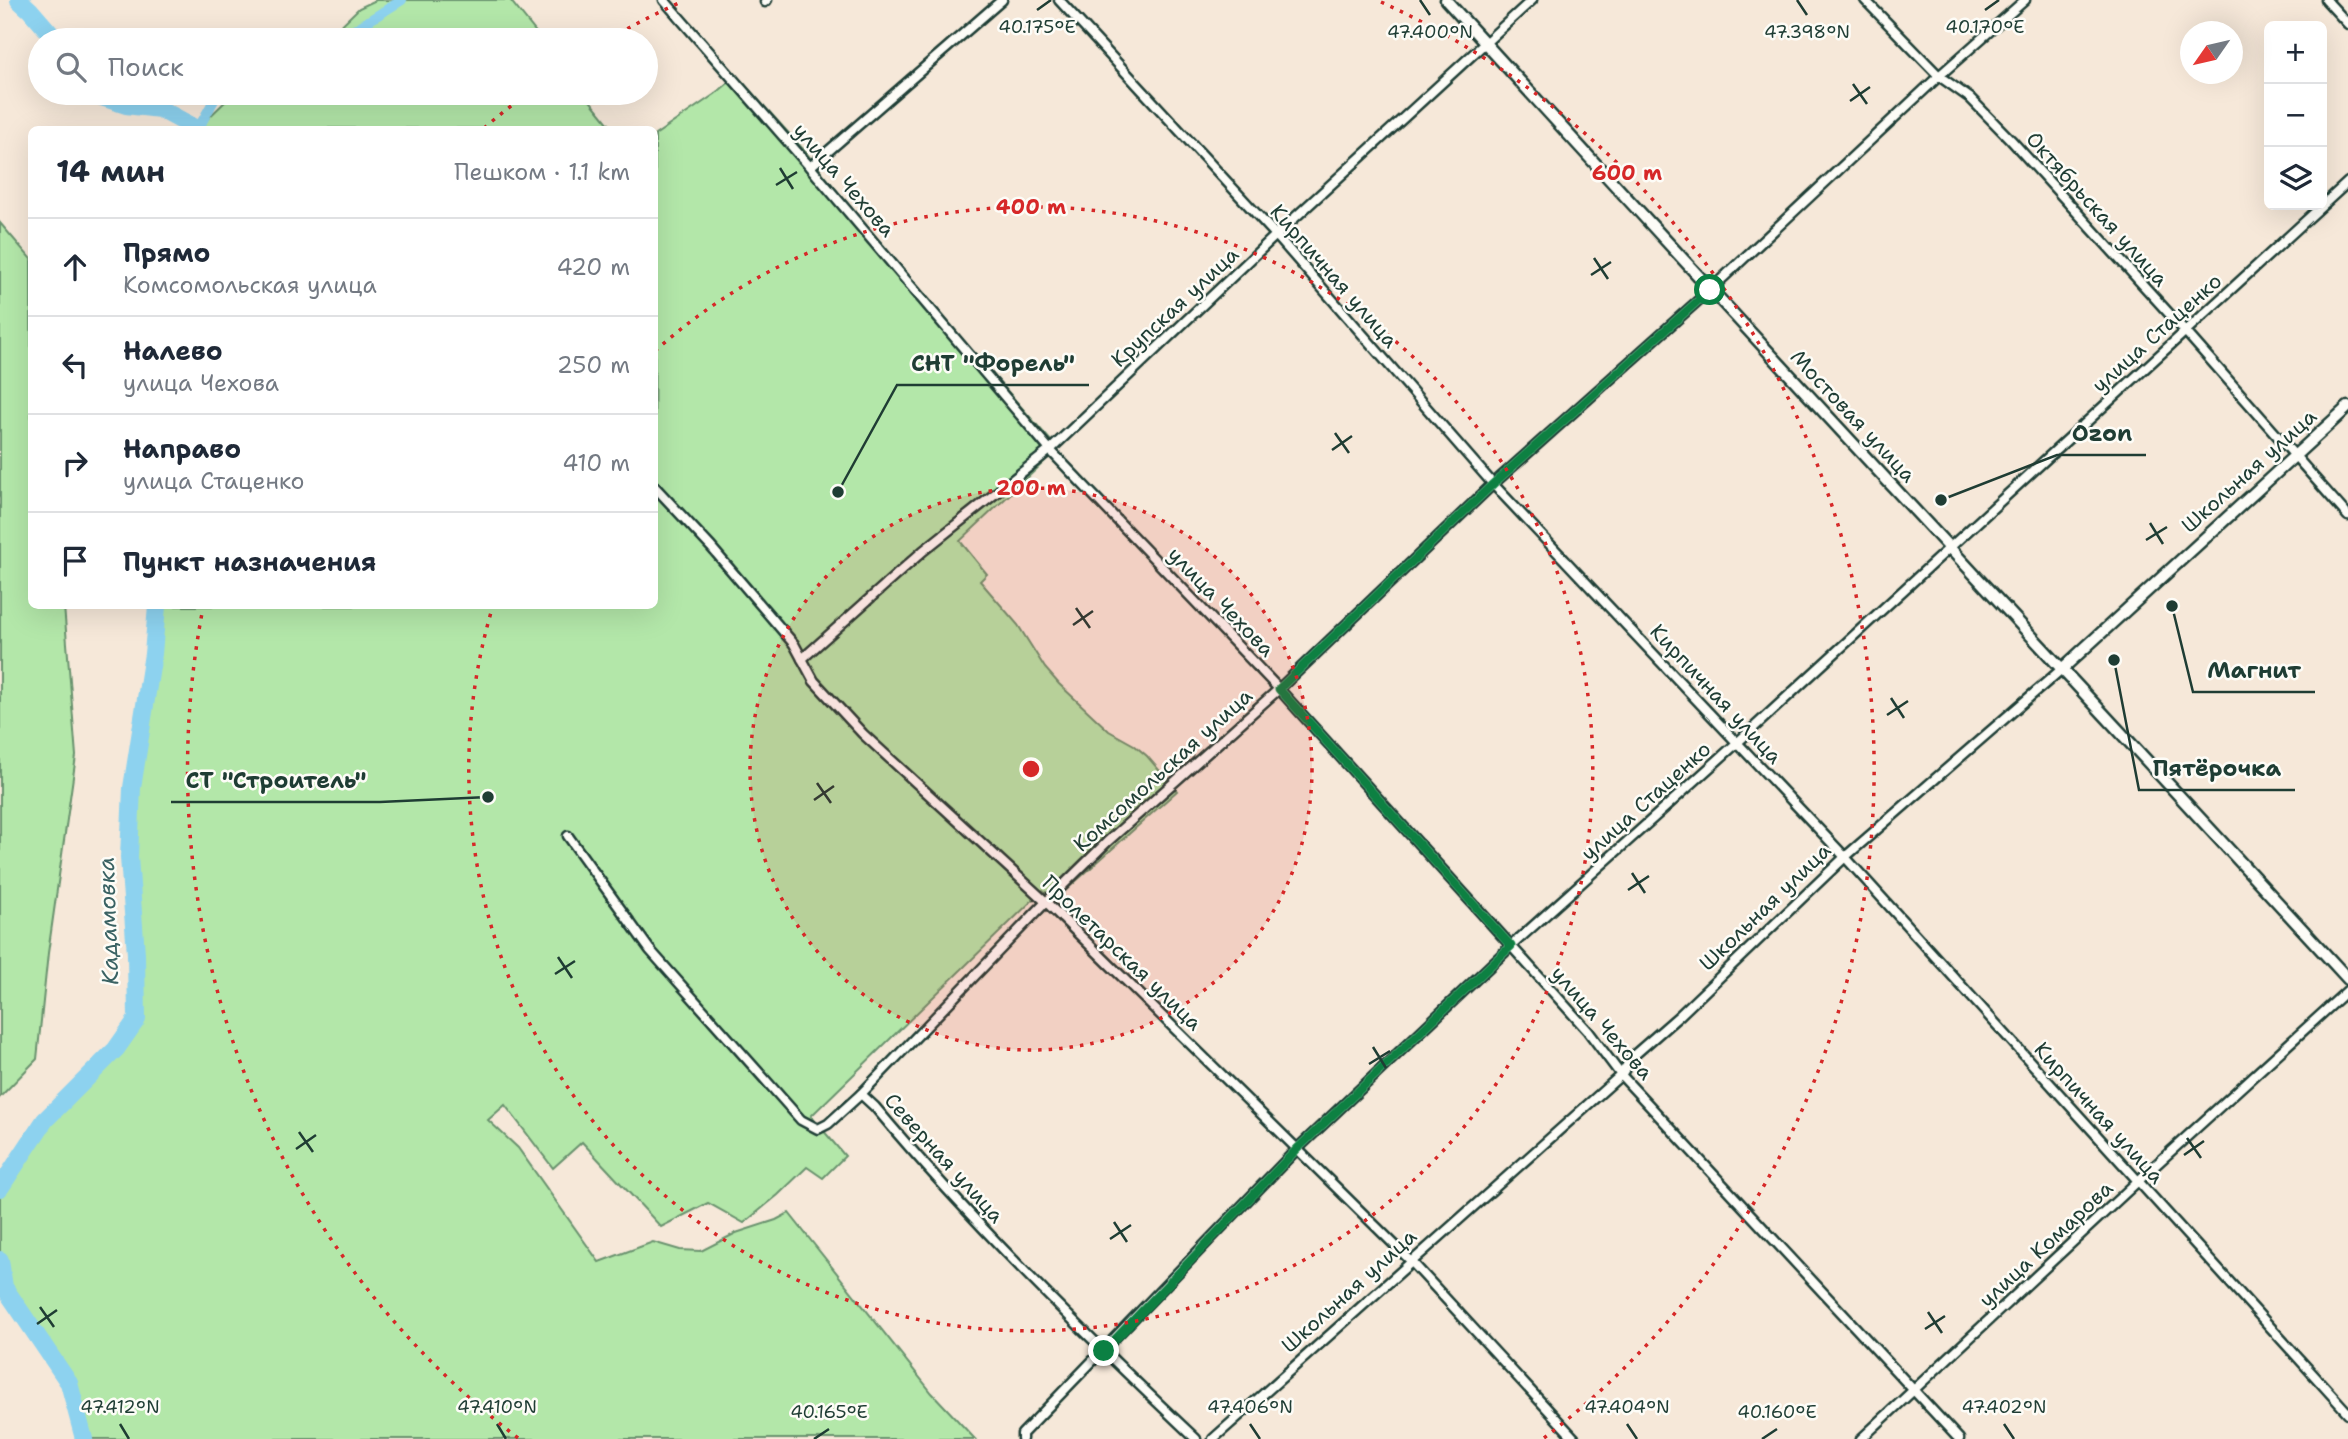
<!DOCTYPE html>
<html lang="ru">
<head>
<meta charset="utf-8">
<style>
	:root { --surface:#fff; --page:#f6f6f7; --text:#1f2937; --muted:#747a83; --line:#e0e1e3 }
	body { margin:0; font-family:"Shantell Sans",sans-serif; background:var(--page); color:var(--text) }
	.controls { position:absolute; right:21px; top:21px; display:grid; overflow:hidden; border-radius:10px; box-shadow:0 7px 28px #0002 }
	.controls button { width:63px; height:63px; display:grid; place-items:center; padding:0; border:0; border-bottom:2px solid var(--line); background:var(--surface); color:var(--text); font:35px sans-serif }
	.compass { position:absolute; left:2180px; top:21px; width:63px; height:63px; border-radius:50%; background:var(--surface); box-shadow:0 7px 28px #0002; rotate:236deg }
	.stop { position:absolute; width:21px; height:21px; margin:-16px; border:5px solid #0b8043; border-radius:50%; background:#fff }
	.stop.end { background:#0b8043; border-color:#fff; box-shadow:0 2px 7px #0008 }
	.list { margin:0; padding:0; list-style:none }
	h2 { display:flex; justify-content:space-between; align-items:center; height:91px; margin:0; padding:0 28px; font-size:30px }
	h2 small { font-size:23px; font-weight:400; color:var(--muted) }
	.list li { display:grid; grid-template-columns:46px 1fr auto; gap:21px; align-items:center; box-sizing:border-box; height:98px; padding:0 28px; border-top:2px solid var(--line) }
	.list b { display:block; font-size:26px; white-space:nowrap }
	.list p { margin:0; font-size:23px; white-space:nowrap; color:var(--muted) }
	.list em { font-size:23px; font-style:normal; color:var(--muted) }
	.icon { flex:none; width:38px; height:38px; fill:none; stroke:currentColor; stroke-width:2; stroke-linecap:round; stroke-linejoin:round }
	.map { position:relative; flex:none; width:2348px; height:1439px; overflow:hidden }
	.search { position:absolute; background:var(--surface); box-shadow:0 7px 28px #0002; left:28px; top:28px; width:630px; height:77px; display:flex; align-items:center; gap:18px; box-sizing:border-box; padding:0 24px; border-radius:38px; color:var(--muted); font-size:26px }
	.panel { position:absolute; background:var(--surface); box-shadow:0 7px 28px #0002; left:28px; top:126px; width:630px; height:483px; border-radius:10px }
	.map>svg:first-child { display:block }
</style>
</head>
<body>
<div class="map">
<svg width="2348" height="1439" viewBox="0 0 2348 1439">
	<rect width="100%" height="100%" fill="#f6e8d9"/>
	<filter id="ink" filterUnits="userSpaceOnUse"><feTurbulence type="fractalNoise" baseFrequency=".0143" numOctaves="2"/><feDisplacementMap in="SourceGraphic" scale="14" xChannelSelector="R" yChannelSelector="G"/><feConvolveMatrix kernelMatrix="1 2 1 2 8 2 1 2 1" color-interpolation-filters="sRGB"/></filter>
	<g filter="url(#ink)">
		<!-- green -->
		<g fill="#b3e7a9" stroke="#69926e" stroke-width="2">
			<path d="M 376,0 L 510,0 L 542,40 L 326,40 L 359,8 Z"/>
			<path d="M 737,76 L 803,149 L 899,267 L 1058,449 L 960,541 L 987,574 L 980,581 L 1018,625 L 1045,668 L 1059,684 L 1109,731 L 1134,745 L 1147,756 L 1177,791 L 1055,900 L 1043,890 L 811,1116 L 845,1156 L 823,1178 L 807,1167 L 778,1195 L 744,1223 L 708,1203 L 661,1227 L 582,1142 L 553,1168 L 505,1105 L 488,1120 L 518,1148 L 599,1262 L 653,1242 L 680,1250 L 701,1251 L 736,1233 L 776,1220 L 789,1213 L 932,1393 L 975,1439 L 84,1439 L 69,1383 L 4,1287 L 0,1260 L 0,1188 L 45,1120 L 116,1049 L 137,1019 L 136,954 L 129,857 L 132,788 L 153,654 L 157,606 L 654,606 L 655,135 L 715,94 Z"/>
			<path d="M 234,93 L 584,93 L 613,129 L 198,128 Z"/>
			<path d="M 0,223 L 31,259 L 32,606 L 64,606 L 76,756 L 48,953 L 37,1059 L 0,1097 Z"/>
		</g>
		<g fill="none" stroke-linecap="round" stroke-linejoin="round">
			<!-- canal -->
			<g stroke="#8dd2ef" stroke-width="10">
				<path d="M 334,40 L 346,35 L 402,0"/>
				<path d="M 198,129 L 218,93"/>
			</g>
			<!-- river -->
			<g stroke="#8dd2ef" stroke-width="18">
				<path d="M 19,0 L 30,10 L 56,40"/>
				<path d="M 89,93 L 126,105 L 160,109 L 199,130"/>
				<path d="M 0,1188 L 45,1120 L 116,1049 L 137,1019 L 136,954 L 129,857 L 132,788 L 153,654 L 157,606"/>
				<path d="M 0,1260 L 4,1287 L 69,1383 L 84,1439"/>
			</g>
			<!-- minor casing -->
			<g stroke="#1f3d34" stroke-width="13">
				<g id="minor">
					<path d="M 664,0 L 810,167 L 1050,450 L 1279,689 L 1588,1031 L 1621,1075 L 1959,1439"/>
					<path d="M 1059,0 L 1276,235 L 1493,484 L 1845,857 L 2348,1413"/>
					<path d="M 1865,0 L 1939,76 L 1970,98 L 2011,140 L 2185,331 L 2348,516"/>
					<path d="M 2326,0 L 2348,24"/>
					<path d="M 765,2 L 767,0"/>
					<path d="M 810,167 L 1002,0"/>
					<path d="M 654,486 L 711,547 L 794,644 L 814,681 L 863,734 L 1046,902 L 1411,1261 L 1575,1439"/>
					<path d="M 802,659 L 923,551 L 1050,450 L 1276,235 L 1532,0"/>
					<path d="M 568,836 L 650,950 L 801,1120 L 818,1129 L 828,1124 L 861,1094 L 875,1107 C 974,1225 1084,1333 1196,1439"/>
					<path d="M 861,1094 L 1046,902 L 1107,842 L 1279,689 L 1493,484 L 1710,290 L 1939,76 L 2025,0"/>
					<path d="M 1022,1439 L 1022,1434 L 1297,1149 L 1511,946 L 1738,742 L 2348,182"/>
					<path d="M 1213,1439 L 1621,1075 L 1633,1056 L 1680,1015 L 1845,857 L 2063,668"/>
					<path d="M 1861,1439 L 2137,1182 L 2348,990"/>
				</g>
			</g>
			<!-- tertiary casing -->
			<g stroke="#1f3d34" stroke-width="15">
				<g id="tertiary">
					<path d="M 1446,0 C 1744,329 2048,652 2348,979"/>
					<path d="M 2063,668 L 2348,407"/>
				</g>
			</g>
			<!-- minor -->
			<use href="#minor" stroke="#fdfcf7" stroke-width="8"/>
			<!-- tertiary -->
			<use href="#tertiary" stroke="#fdfcf7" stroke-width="10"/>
		</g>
	</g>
	<g fill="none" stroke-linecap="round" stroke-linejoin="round" filter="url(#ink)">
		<!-- route -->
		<path stroke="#0b8043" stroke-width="9" d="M 1104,1351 L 1297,1149 L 1511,946 L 1279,689 L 1493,484 L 1710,290"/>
	</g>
	<!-- ticks -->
	<path fill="none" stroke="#1f3d34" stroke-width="2.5" d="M 1420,0 L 1430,15M 1797,0 L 1807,15M 1037,10 L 1051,0M 1985,10 L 1999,0M 1853,84 L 1867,104M 1850,101 L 1870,87M 780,168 L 793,189M 776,185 L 797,172M 1594,258 L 1608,279M 1591,275 L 1611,262M 1335,433 L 1349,453M 1332,450 L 1352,436M 2150,523 L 2163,544M 2146,540 L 2167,527M 1076,608 L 1090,628M 1073,625 L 1093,611M 1891,698 L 1904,718M 1887,715 L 1908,701M 817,783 L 831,803M 814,800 L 834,786M 1632,873 L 1645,893M 1628,890 L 1649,876M 558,957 L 572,978M 555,974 L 575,961M 1373,1047 L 1386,1068M 1369,1064 L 1390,1051M 299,1132 L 313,1152M 2187,1138 L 2201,1158M 296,1149 L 316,1135M 2184,1155 L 2204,1141M 1114,1222 L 1127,1242M 1110,1239 L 1131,1225M 40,1307 L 54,1327M 1928,1312 L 1942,1333M 37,1324 L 57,1310M 1925,1329 L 1945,1316M 120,1424 L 129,1439M 497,1424 L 506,1439M 1250,1424 L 1260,1439M 1627,1424 L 1637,1439M 2004,1424 L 2014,1439M 814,1439 L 829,1429M 1762,1439 L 1777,1429"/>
	<!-- distance rings -->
	<circle cx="1031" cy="769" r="281" fill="#d62828" fill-opacity=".12"/>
	<g fill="none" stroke="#d62828" stroke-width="3.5" stroke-dasharray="3.5 7">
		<circle cx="1031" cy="769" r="281"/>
		<path d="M655 351A562 562 0 1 1 492 609"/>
		<path d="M518 1438A843 843 0 0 1 203 608M484 128A843 843 0 0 1 524 96M609 39A843 843 0 0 1 681 2M1381 2A843 843 0 0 1 1544 1438"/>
	</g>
	<g text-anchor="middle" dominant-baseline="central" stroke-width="5" stroke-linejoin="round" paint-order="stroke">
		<!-- street labels -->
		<g font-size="21" fill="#1f3d34" stroke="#fdfcf7">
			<text transform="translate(844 180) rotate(49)">улица Чехова</text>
			<text transform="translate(2097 209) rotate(48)">Октябрьская улица</text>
			<text transform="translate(1334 276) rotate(49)">Кирпичная улица</text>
			<text transform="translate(1175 307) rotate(-43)">Крупская улица</text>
			<text transform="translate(2157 333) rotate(-42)">улица Стаценко</text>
			<text transform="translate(1853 416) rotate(47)">Мостовая улица</text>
			<text transform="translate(2249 471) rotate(-42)">Школьная улица</text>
			<text transform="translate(1221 602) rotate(46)">улица Чехова</text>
			<text transform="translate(1716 694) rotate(47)">Кирпичная улица</text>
			<text transform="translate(1163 770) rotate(-42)">Комсомольская улица</text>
			<text transform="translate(1646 801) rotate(-42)">улица Стаценко</text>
			<text transform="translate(1765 907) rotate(-44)">Школьная улица</text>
			<text transform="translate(1122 953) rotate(44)">Пролетарская улица</text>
			<text transform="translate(1602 1023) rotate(49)">улица Чехова</text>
			<text transform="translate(2099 1113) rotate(48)">Кирпичная улица</text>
			<text transform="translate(944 1158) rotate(48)">Северная улица</text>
			<text transform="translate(2046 1244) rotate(-43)">улица Комарова</text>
			<text transform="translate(1349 1291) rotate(-42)">Школьная улица</text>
		</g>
		<!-- water labels -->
		<g font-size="23" font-style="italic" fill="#3a6263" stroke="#fdfcf7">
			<text transform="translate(108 921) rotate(-92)">Кадамовка</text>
		</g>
	</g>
	<g font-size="18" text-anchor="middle" fill="#1f3d34" stroke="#fdfcf7" stroke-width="5" stroke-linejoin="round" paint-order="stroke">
		<text x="1037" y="33">40.175°E</text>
		<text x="1985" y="33">40.170°E</text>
		<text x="1430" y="38">47.400°N</text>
		<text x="1807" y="38">47.398°N</text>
		<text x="120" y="1413">47.412°N</text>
		<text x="497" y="1413">47.410°N</text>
		<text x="1250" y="1413">47.406°N</text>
		<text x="1627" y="1413">47.404°N</text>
		<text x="2004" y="1413">47.402°N</text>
		<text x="829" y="1418">40.165°E</text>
		<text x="1777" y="1418">40.160°E</text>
	</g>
	<circle cx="1031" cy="769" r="10" fill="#d62828" stroke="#fdfcf7" stroke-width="3.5"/>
	<g font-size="21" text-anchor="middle" font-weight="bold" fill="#d62828" stroke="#fdfcf7" stroke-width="5" stroke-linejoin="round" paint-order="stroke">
		<text x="1627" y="180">600 m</text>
		<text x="1031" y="214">400 m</text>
		<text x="1031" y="495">200 m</text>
	</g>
	<!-- callouts -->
	<path fill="none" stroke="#1f3d34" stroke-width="2.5" d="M838 492L897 385H1089M1941 500L2057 455H2146M2172 606L2193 692H2315M2114 660L2139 790H2295M488 797L380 802H171"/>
	<g fill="#1f3d34" stroke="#fdfcf7" stroke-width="2.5">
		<circle cx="838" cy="492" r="7"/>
		<circle cx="1941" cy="500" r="7"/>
		<circle cx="2172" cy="606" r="7"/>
		<circle cx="2114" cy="660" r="7"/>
		<circle cx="488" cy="797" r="7"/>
	</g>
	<g font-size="23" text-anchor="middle" font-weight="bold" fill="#1f3d34" stroke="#fdfcf7" stroke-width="5" stroke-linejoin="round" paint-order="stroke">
		<text x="993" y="371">СНТ "Форель"</text>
		<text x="2102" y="441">Ozon</text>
		<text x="2254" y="678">Магнит</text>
		<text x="2217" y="776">Пятёрочка</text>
		<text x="276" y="788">СТ "Строитель"</text>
	</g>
</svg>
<div class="controls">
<button>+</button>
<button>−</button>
<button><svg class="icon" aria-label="layers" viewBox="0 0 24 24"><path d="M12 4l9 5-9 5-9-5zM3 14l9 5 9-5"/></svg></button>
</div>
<svg class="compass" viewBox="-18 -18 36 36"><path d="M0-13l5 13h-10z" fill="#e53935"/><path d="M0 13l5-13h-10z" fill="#747a83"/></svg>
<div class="stop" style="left:1710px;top:290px"></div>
<div class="stop end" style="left:1104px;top:1351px"></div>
<div class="search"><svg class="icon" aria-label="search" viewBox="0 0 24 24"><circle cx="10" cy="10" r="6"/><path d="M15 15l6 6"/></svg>Поиск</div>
<section class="panel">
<h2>14 мин<small>Пешком · 1.1 km</small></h2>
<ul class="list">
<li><svg class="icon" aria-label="ahead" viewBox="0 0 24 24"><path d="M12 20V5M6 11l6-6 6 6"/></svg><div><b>Прямо</b><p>Комсомольская улица</p></div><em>420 m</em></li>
<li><svg class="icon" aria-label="left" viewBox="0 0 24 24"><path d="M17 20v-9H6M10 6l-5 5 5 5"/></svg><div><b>Налево</b><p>улица Чехова</p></div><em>250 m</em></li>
<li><svg class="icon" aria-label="right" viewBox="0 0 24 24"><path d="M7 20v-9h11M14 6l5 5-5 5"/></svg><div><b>Направо</b><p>улица Стаценко</p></div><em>410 m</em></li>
<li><svg class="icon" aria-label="arrive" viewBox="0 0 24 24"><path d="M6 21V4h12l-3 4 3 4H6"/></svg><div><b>Пункт назначения</b></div></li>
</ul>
</section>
</div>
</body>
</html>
